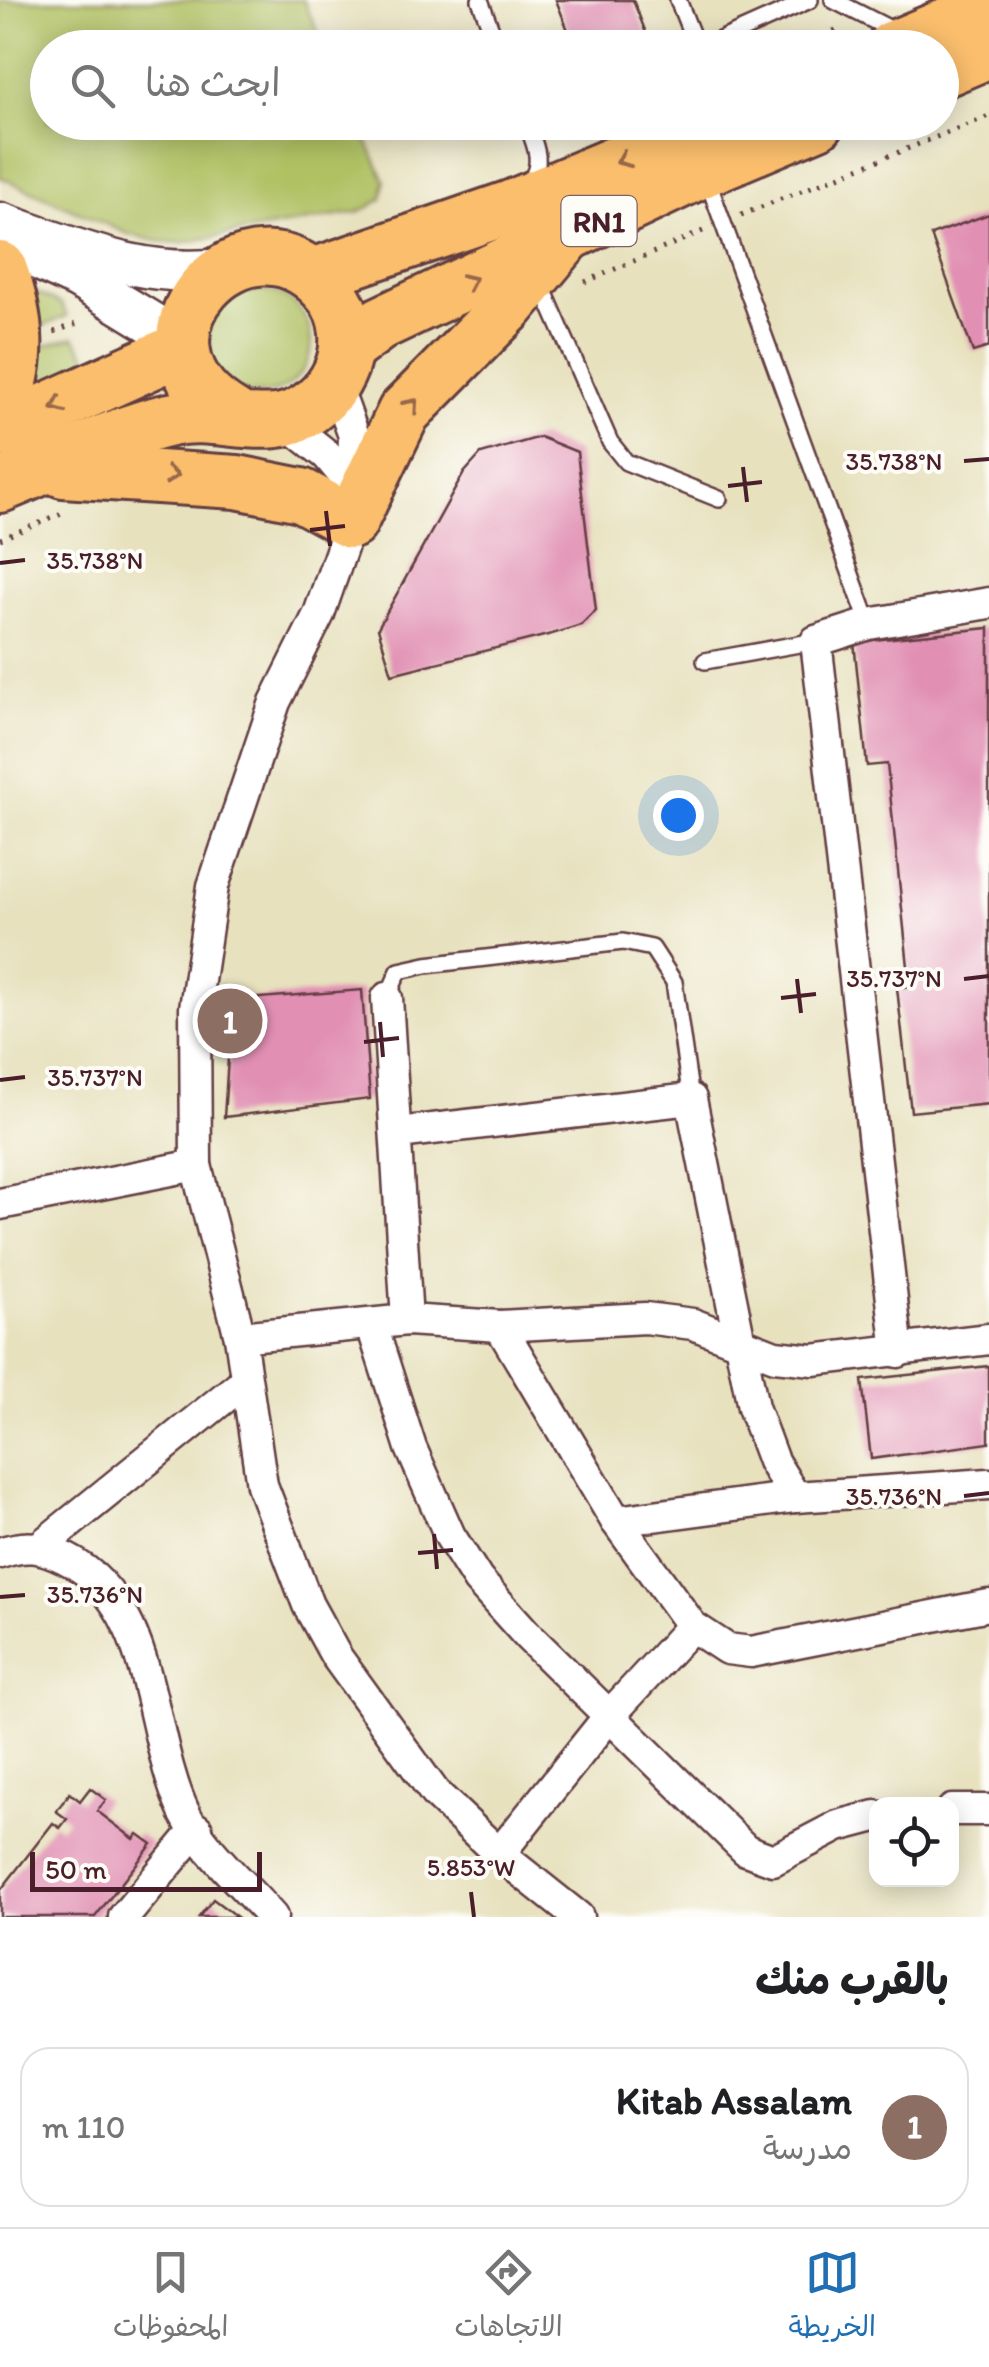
<!DOCTYPE html>
<html lang="ar">
<head>
<meta charset="utf-8">
<style>
	:root { --surface:#fff; --page:#f2f2f2; --text:#202124; --muted:#757577; --line:#e0e0e0; --accent:#1f6fb2 }
	body { margin:0; font-family:Itim,"Playpen Sans Arabic",sans-serif; background:var(--page); color:var(--text); direction:rtl }
	.controls { position:absolute; right:30px; bottom:30px; display:grid; overflow:hidden; border-radius:20px; box-shadow:0 5px 25px #0003 }
	.controls button { width:90px; height:90px; display:grid; place-items:center; padding:0; border:0; border-bottom:2px solid var(--line); background:var(--surface); color:var(--text); font:50px sans-serif }
	.scale { position:absolute; left:30px; bottom:25px; width:232px; box-sizing:border-box; padding-left:10px; border:5px solid #4a1f2b; border-top:0; font-size:28px; line-height:35px; white-space:nowrap; color:#4a1f2b; -webkit-text-stroke:8px #fdfcf7; paint-order:stroke }
	.you { position:absolute; left:678px; top:815px; width:35px; height:35px; margin:-25px; border:8px solid #fff; border-radius:50%; background:#1a73e8; box-shadow:0 0 0 15px #1a73e833 }
	.badge { display:grid; place-items:center; width:65px; height:65px; border-radius:50%; background:var(--accent); color:#fff; font-size:32px; font-weight:700 }
	.pin { position:absolute; translate:-50% -50%; border:5px solid #fff; box-shadow:0 2px 10px #0006 }
	.list { margin:0; padding:0; list-style:none }
	h2 { display:flex; justify-content:space-between; align-items:center; height:130px; margin:0; padding:0 40px; font-size:42px }
	h2 small { font-size:32px; font-weight:400; color:var(--muted) }
	.list li { display:grid; grid-template-columns:65px 1fr auto; gap:30px; align-items:center; box-sizing:border-box; height:160px; margin:0 20px 20px; padding:0 20px; border:2px solid var(--line); border-radius:30px }
	.list b { display:block; font-size:38px; white-space:nowrap }
	.list p { margin:0; font-size:32px; white-space:nowrap; color:var(--muted) }
	.list em { font-size:32px; font-style:normal; color:var(--muted) }
	.icon { flex:none; width:55px; height:55px; fill:none; stroke:currentColor; stroke-width:2; stroke-linecap:round; stroke-linejoin:round }
	.map { position:relative; flex:none; width:989px; height:1917px; overflow:hidden; direction:ltr }
	.search { position:absolute; background:var(--surface); box-shadow:0 5px 25px #0003; left:30px; right:30px; top:30px; height:110px; display:flex; align-items:center; gap:25px; box-sizing:border-box; padding:0 35px; border-radius:55px; color:var(--muted); font-size:38px }
	.sheet { height:310px; background:var(--surface) }
	nav { display:flex; justify-content:space-around; align-items:center; box-sizing:border-box; height:140px; border-top:2px solid var(--line); background:var(--surface); font-size:28px; color:var(--muted) }
	nav a { display:grid; justify-items:center; gap:5px }
	nav .on { color:var(--accent) }
	.map>svg:first-child { display:block }
</style>
</head>
<body>
<div class="map">
<svg width="989" height="1917" viewBox="0 0 989 1917">
	<rect width="100%" height="100%" fill="#fdfcf7"/>
	<filter id="ink" filterUnits="userSpaceOnUse"><feTurbulence type="fractalNoise" baseFrequency=".01" numOctaves="2"/><feDisplacementMap in="SourceGraphic" scale="20" xChannelSelector="R" yChannelSelector="G"/><feConvolveMatrix kernelMatrix="1 2 1 2 8 2 1 2 1" color-interpolation-filters="sRGB"/></filter>
	<filter id="wash" filterUnits="userSpaceOnUse"><feTurbulence type="fractalNoise" baseFrequency=".0048" numOctaves="4" result="noise"/><feDisplacementMap in="SourceGraphic" scale="40" xChannelSelector="R" yChannelSelector="G"/><feGaussianBlur stdDeviation="2.25" result="paint"/><feColorMatrix in="noise" values="0 0 0 0 0 0 0 0 0 0 0 0 0 0 0 0 0 1.4 0 .05"/><feComposite in="paint" operator="in"/></filter>
	<g filter="url(#wash)">
		<rect width="100%" height="100%" fill="#e7e1be"/>
		<!-- green -->
		<g fill="#b0c164" stroke="#7d7048" stroke-width="2.5">
			<path d="M 0,0 L 303,0 L 325,47 L 48,48 L 48,122 L 359,123 L 385,181 L 382,199 L 360,212 L 180,243 L 157,241 L 128,234 L 0,177 Z"/>
			<path d="M 15,283 L 61,304 L 67,316 L 26,334 Z"/>
			<circle cx="259" cy="342" r="52"/>
			<path d="M 74,337 L 90,361 L 19,395 L 25,351 Z"/>
		</g>
		<g id="blocks">
			<!-- building -->
			<g fill="#e18fb3">
				<path d="M 556,0 L 633,0 L 650,43 L 639,48 L 575,48 Z"/>
				<path d="M 989,214 L 989,347 L 973,352 L 931,235 Z"/>
				<path d="M 540,437 L 577,452 L 596,610 L 581,625 L 552,634 L 392,674 L 378,628 L 464,473 L 481,454 Z"/>
				<path d="M 989,628 L 989,1104 L 911,1112 L 897,988 L 910,986 L 887,764 L 867,766 L 854,642 Z"/>
				<path d="M 362,990 L 370,1099 L 224,1117 L 232,1000 Z"/>
				<path d="M 989,1366 L 989,1443 L 871,1459 L 862,1380 Z"/>
				<path d="M 90,1788 L 106,1800 L 97,1811 L 134,1839 L 138,1834 L 152,1844 L 95,1917 L 0,1917 L 0,1891 L 53,1823 L 60,1828 L 67,1819 L 56,1811 L 70,1793 L 80,1801 Z"/>
				<path d="M 213,1899 L 237,1917 L 199,1917 Z"/>
			</g>
		</g>
	</g>
	<g filter="url(#ink)">
		<use href="#blocks" fill-opacity="0" stroke="#623c41" stroke-width="2.5"/>
		<g fill="none" stroke-linecap="round" stroke-linejoin="round">
			<!-- service casing -->
			<g stroke="#623c41" stroke-width="20">
				<g id="service">
					<path d="M 480,0 L 498,48"/>
					<path d="M 678,0 L 697,48"/>
					<path d="M 833,0 L 898,33"/>
					<path d="M 702,48 L 810,0"/>
					<path d="M 707,179 L 869,624"/>
					<path d="M 530,182 C 544,162 535,145 527,124 L 531,122"/>
					<path d="M 541,284 L 610,442 L 626,462 L 719,499"/>
					<path d="M 705,661 L 816,641"/>
					<path d="M 387,998 L 399,971 L 426,965 L 623,942 L 652,948 L 674,982 L 691,1099"/>
				</g>
			</g>
			<!-- minor casing -->
			<g stroke="#623c41" stroke-width="35">
				<g id="minor">
					<path d="M 335,383 L 354,436 L 351,522 L 319,614 L 275,702 L 213,886 L 195,1008 L 196,1165 L 240,1337 L 262,1485 L 308,1605 L 336,1656 L 435,1793 L 499,1854 L 578,1917"/>
					<path d="M 283,420 L 327,455 L 351,484"/>
					<path d="M 387,998 L 407,1320"/>
					<path d="M 398,1133 L 691,1099 L 753,1407 L 773,1461 L 795,1497"/>
					<path d="M 0,1204 L 196,1165"/>
					<path d="M 372,1326 L 411,1448 L 450,1536 L 478,1580 L 529,1637 L 746,1850 L 773,1860 L 838,1826 L 876,1816"/>
					<path d="M 500,1326 L 616,1521 L 692,1626 L 727,1649 L 751,1652 L 989,1605"/>
					<path d="M 240,1337 L 407,1320 L 500,1326 L 645,1318 L 693,1324 L 775,1356 L 813,1360 L 989,1339"/>
					<path d="M 898,1352 L 816,641 L 869,624 L 989,603"/>
					<path d="M 616,1521 L 795,1497 L 989,1484"/>
					<path d="M 41,1546 L 245,1381"/>
					<path d="M 0,1553 C 26,1544 40,1546 65,1558 C 157,1603 146,1731 184,1812 C 203,1850 244,1885 272,1917"/>
					<path d="M 952,1810 L 989,1810"/>
					<path d="M 499,1854 L 610,1715 L 692,1626"/>
					<path d="M 124,1917 L 197,1829"/>
				</g>
			</g>
			<!-- tertiary casing -->
			<g stroke="#623c41" stroke-width="45">
				<g id="tertiary">
					<path d="M 0,223 C 74,248 146,281 226,268"/>
					<path d="M 31,256 L 78,278 L 183,342"/>
				</g>
			</g>
			<!-- trunk casing -->
			<g stroke="#623c41" stroke-width="58">
				<g id="trunk">
					<path d="M 892,48 L 989,7"/>
					<path d="M 942,71 L 989,51"/>
					<path d="M 0,268 C 19,319 22,364 0,415"/>
					<path d="M 316,274 L 511,207 L 713,122"/>
					<path d="M 346,349 L 381,323 L 704,170 L 818,122"/>
					<path d="M 0,431 L 183,348"/>
					<path d="M 63,471 L 237,482 L 301,495 L 351,522 L 404,412 L 507,308 L 567,236"/>
					<path d="M 0,486 C 53,465 115,432 170,420 C 207,411 249,427 283,420 C 308,414 329,395 339,373 C 351,348 348,315 331,294 C 248,189 107,344 234,416"/>
				</g>
			</g>
			<!-- path -->
			<g stroke="#623c41" stroke-width="5" stroke-dasharray="2.5 8" stroke-linecap="butt">
				<path d="M 795,48 L 838,29"/>
				<path d="M 741,215 L 989,116"/>
				<path d="M 585,282 L 703,231"/>
				<path d="M 54,332 L 81,322"/>
				<path d="M 0,539 L 64,513"/>
			</g>
			<!-- service -->
			<use href="#service" stroke="#fff" stroke-width="15"/>
			<!-- minor -->
			<use href="#minor" stroke="#fff" stroke-width="30"/>
			<!-- tertiary -->
			<use href="#tertiary" stroke="#fff" stroke-width="40"/>
			<!-- trunk -->
			<use href="#trunk" stroke="#fabe6d" stroke-width="52"/>
		</g>
		<!-- one-way arrows -->
		<defs><path id="oneway-chevron" d="M-2-3.5L2.5 0L-2 3.5" fill="none" stroke-width="1.6" stroke-linecap="round" stroke-linejoin="round" transform="scale(2.5)"/></defs>
		<g stroke="#996749">
			<use href="#oneway-chevron" transform="translate(623 160) rotate(157)"/>
			<use href="#oneway-chevron" transform="translate(470 281) rotate(-25)"/>
			<use href="#oneway-chevron" transform="translate(412 405) rotate(-49)"/>
			<use href="#oneway-chevron" transform="translate(58 406) rotate(157)"/>
			<use href="#oneway-chevron" transform="translate(172 475) rotate(4)"/>
		</g>
	</g>
	<!-- ticks -->
	<path fill="none" stroke="#4a1f2b" stroke-width="4" d="M 964,461 L 989,459M 743,467 L 747,502M 728,486 L 762,482M 326,511 L 330,546M 310,530 L 345,526M 0,563 L 25,560M 797,979 L 801,1013M 964,979 L 989,976M 781,998 L 816,994M 380,1022 L 383,1057M 364,1042 L 399,1038M 0,1080 L 25,1077M 964,1496 L 989,1493M 434,1534 L 437,1569M 418,1553 L 453,1550M 0,1597 L 25,1595M 471,1892 L 474,1917"/>
	<g text-anchor="middle" dominant-baseline="central" stroke-width="8" stroke-linejoin="round" paint-order="stroke">
		<!-- shield labels -->
		<rect fill="#fdfcf7" stroke="#806168" stroke-width="2.5" x="561.5" y="196" width="75" height="50" rx="8"/>
		<g font-size="30" font-weight="bold" fill="#4a1f2b">
			<text x="599" y="221">RN1</text>
		</g>
	</g>
	<g font-size="25" text-anchor="middle" fill="#4a1f2b" stroke="#fdfcf7" stroke-width="8" stroke-linejoin="round" paint-order="stroke">
		<text x="894" y="470">35.738°N</text>
		<text x="95" y="569">35.738°N</text>
		<text x="894" y="987">35.737°N</text>
		<text x="95" y="1086">35.737°N</text>
		<text x="894" y="1505">35.736°N</text>
		<text x="95" y="1603">35.736°N</text>
		<text x="471" y="1876">5.853°W</text>
	</g>
</svg>
<div class="controls">
<button><svg class="icon" aria-label="locate" viewBox="0 0 24 24"><circle cx="12" cy="12" r="6"/><path d="M12 2v4M12 18v4M2 12h4M18 12h4"/></svg></button>
</div>
<div class="scale">50 m</div>
<div class="you"></div>
<div class="pin badge" style="left:230px;top:1021px;background:#8d6e63">1</div>
<div class="search"><svg class="icon" aria-label="search" viewBox="0 0 24 24"><circle cx="10" cy="10" r="6"/><path d="M15 15l6 6"/></svg>ابحث هنا</div>
</div>
<section class="sheet">
<h2>بالقرب منك<small></small></h2>
<ul class="list">
<li><span class="badge" style="background:#8d6e63">1</span><div><b>Kitab Assalam</b><p>مدرسة</p></div><em>110 m</em></li>
</ul>
</section>
<nav>
<a class="on"><svg class="icon" aria-label="map" viewBox="0 0 24 24"><path d="M3 6l6-2 6 2 6-2v14l-6 2-6-2-6 2zM9 4v14M15 6v14"/></svg>الخريطة</a>
<a><svg class="icon" aria-label="directions" viewBox="0 0 24 24"><path d="M12 3l9 9-9 9-9-9zM9 14v-3h6M13 9l2 2-2 2"/></svg>الاتجاهات</a>
<a><svg class="icon" aria-label="saved" viewBox="0 0 24 24"><path d="M7 4h10v16l-5-4-5 4z"/></svg>المحفوظات</a>
</nav>
</body>
</html>
